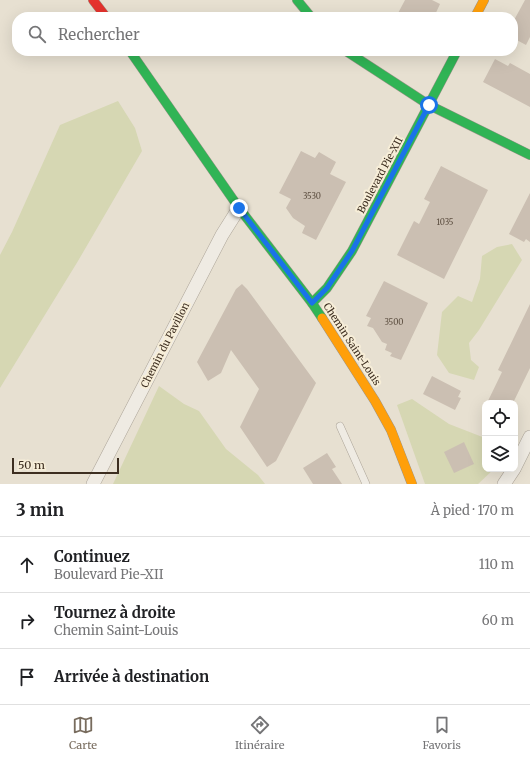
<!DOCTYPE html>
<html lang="fr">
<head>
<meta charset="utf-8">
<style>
	:root { --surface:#fff; --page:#f6f6f6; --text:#202124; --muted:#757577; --line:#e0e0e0; --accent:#786c5e }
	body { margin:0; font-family:Merriweather,serif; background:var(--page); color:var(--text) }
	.controls { position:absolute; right:12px; bottom:12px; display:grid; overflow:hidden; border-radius:8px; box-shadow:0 4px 16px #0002 }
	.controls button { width:36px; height:36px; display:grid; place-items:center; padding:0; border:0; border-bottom:1px solid var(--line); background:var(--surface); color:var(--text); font:20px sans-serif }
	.scale { position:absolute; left:12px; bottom:10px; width:107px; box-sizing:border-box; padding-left:4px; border:2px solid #3d2e20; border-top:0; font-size:11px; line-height:14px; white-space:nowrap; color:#3d2e20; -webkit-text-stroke:3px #f7eed8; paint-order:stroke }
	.stop { position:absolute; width:12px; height:12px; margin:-9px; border:3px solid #1a73e8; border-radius:50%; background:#fff }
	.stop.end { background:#1a73e8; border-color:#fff; box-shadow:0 1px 4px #0008 }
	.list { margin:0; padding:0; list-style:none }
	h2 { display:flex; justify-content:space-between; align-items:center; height:52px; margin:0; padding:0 16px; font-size:17px }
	h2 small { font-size:13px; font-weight:400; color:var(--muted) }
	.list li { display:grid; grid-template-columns:26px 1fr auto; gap:12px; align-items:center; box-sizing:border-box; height:56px; padding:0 16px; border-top:1px solid var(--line) }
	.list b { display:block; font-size:15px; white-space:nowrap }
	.list p { margin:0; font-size:13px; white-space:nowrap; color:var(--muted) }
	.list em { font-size:13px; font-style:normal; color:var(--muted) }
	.icon { flex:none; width:22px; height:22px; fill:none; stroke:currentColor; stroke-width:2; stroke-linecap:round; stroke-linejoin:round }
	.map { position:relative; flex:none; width:530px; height:484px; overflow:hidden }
	.search { position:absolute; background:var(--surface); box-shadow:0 4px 16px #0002; left:12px; right:12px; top:12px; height:44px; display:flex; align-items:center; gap:10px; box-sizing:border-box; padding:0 14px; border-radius:16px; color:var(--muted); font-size:15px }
	.sheet { height:220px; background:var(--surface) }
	nav { display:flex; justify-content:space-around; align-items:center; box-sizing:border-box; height:56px; border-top:1px solid var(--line); background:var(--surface); font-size:11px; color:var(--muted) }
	nav a { display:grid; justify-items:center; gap:2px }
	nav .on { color:var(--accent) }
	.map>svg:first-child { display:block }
</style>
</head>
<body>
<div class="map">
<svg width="530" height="484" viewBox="0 0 530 484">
	<rect width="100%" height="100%" fill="#e7e0d1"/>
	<!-- green -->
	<g fill="#d6d7b3">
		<path d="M 118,101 L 135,128 L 142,151 L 78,261 L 0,388 L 0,255 L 12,232 L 60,125 Z"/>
		<path d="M 512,244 L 522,260 L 479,330 L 469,343 L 471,360 L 479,367 L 474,380 L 449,373 L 437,355 L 442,312 L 458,296 L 472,302 L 480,279 L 482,256 L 497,247 Z"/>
		<path d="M 159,386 L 184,404 L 199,411 L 226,449 L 258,475 L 265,484 L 113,484 Z"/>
		<path d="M 412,399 L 449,424 L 485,438 L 485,469 L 494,469 L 478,484 L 425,484 L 397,405 Z"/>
	</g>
	<!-- building -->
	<g fill="#cbbfb2">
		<path d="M 405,0 L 432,0 L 440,4 L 434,17 L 396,17 Z"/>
		<path d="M 525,0 L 530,0 L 530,37 L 526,45 L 513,38 L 513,22 Z"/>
		<path d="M 495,59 L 508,66 L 510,63 L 530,74 L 530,107 L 483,82 Z"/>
		<path d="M 301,151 L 315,158 L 319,152 L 336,162 L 330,174 L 346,182 L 316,240 L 302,233 L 305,226 L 293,218 L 286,208 L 291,199 L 279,193 Z"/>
		<path d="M 441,166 L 488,190 L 444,279 L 397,255 L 414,221 L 419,224 L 430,202 L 424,199 Z"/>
		<path d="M 530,193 L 530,242 L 526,239 L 524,242 L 509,234 Z"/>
		<path d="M 384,281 L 428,303 L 401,360 L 390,356 L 392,353 L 385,350 L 387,344 L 382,342 L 373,328 L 367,326 L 371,318 L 366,316 Z"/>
		<path d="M 242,284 L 247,289 L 316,383 L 276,461 L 267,467 L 240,427 L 259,389 L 231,350 L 221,373 L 208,381 L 197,362 L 236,289 Z"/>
		<path d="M 530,304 L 530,368 L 513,403 L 487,403 L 502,372 L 498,370 Z"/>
		<path d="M 432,376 L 461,391 L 458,397 L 461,398 L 455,410 L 423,394 Z"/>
		<path d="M 464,442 L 474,464 L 454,473 L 444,452 Z"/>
		<path d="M 327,453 L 336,467 L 332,469 L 342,484 L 313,484 L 303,468 Z"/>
	</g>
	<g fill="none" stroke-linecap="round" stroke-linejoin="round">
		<!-- lane casing -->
		<g stroke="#ada599" stroke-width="8">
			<path id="lane" d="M 340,426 L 366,484"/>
		</g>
		<!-- street casing -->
		<g stroke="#ada599" stroke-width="14">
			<g id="street">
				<path d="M 515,467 L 530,437"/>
				<path d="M 93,484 L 222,235 L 239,208"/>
				<path d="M 504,484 L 514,469"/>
			</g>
		</g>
		<!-- fast casing -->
		<g stroke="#9c958a" stroke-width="10">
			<g id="fast">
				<path d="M 297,0 L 311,17"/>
				<path d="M 130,51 L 239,208 L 312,303 L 322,318"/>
				<path d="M 346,51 L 429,105 L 530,155"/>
				<path d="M 312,303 L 327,288 L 352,251 L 457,51"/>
			</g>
		</g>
		<!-- slow casing -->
		<g stroke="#9c958a" stroke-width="10">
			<g id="slow">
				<path d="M 475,17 L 484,0"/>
				<path d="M 322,318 L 375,401 L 391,430 L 412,484"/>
			</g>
		</g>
		<!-- jam casing -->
		<g stroke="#9c958a" stroke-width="10">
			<path id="jam" d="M 93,0 L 106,17"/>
		</g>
		<!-- lane -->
		<use href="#lane" stroke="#efebe3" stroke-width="7"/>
		<!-- street -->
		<use href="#street" stroke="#efebe3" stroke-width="13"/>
		<!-- fast -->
		<use href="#fast" stroke="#30b455" stroke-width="9"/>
		<!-- slow -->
		<use href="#slow" stroke="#ff9f0a" stroke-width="9"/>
		<!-- jam -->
		<use href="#jam" stroke="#e5322d" stroke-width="9"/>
	</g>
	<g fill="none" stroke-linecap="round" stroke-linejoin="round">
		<!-- route -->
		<path stroke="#1a73e8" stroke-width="5" d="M 239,208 L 312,303 L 327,288 L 352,251 L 429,105"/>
	</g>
	<g text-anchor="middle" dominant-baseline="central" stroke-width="4" stroke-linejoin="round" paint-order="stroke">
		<!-- number labels -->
		<g font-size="8" fill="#605244">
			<text x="312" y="196">3530</text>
			<text x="445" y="222">1035</text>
			<text x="394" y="322">3500</text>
		</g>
		<!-- street labels -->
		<g font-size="10" fill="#3d2e20" stroke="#f7eed8">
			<text transform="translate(380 175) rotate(-62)">Boulevard Pie-XII</text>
			<text transform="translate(352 344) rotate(57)">Chemin Saint-Louis</text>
			<text transform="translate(165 345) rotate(-63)">Chemin du Pavillon</text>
		</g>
	</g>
</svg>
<div class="controls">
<button><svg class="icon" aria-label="locate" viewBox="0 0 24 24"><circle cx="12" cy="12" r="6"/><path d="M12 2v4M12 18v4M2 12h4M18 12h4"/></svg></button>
<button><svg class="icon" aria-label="layers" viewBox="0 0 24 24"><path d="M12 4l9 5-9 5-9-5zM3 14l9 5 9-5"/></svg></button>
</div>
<div class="scale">50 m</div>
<div class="stop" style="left:429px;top:105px"></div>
<div class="stop end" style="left:239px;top:208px"></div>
<div class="search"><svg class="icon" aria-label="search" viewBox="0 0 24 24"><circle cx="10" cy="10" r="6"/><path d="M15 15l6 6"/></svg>Rechercher</div>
</div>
<section class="sheet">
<h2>3 min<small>À pied · 170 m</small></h2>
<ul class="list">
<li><svg class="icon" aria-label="ahead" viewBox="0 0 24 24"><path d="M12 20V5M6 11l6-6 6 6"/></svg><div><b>Continuez</b><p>Boulevard Pie-XII</p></div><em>110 m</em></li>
<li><svg class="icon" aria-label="right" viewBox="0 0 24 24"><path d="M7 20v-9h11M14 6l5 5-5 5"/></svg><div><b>Tournez à droite</b><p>Chemin Saint-Louis</p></div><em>60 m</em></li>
<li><svg class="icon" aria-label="arrive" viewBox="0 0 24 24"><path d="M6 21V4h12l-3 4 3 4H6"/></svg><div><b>Arrivée à destination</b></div></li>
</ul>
</section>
<nav>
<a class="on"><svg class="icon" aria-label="map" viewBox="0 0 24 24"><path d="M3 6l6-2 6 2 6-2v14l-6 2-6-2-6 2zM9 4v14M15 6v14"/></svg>Carte</a>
<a><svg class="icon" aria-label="directions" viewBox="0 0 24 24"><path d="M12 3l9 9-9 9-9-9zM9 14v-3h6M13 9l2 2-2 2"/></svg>Itinéraire</a>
<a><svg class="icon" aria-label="saved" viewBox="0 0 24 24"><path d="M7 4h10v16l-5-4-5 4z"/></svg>Favoris</a>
</nav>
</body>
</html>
